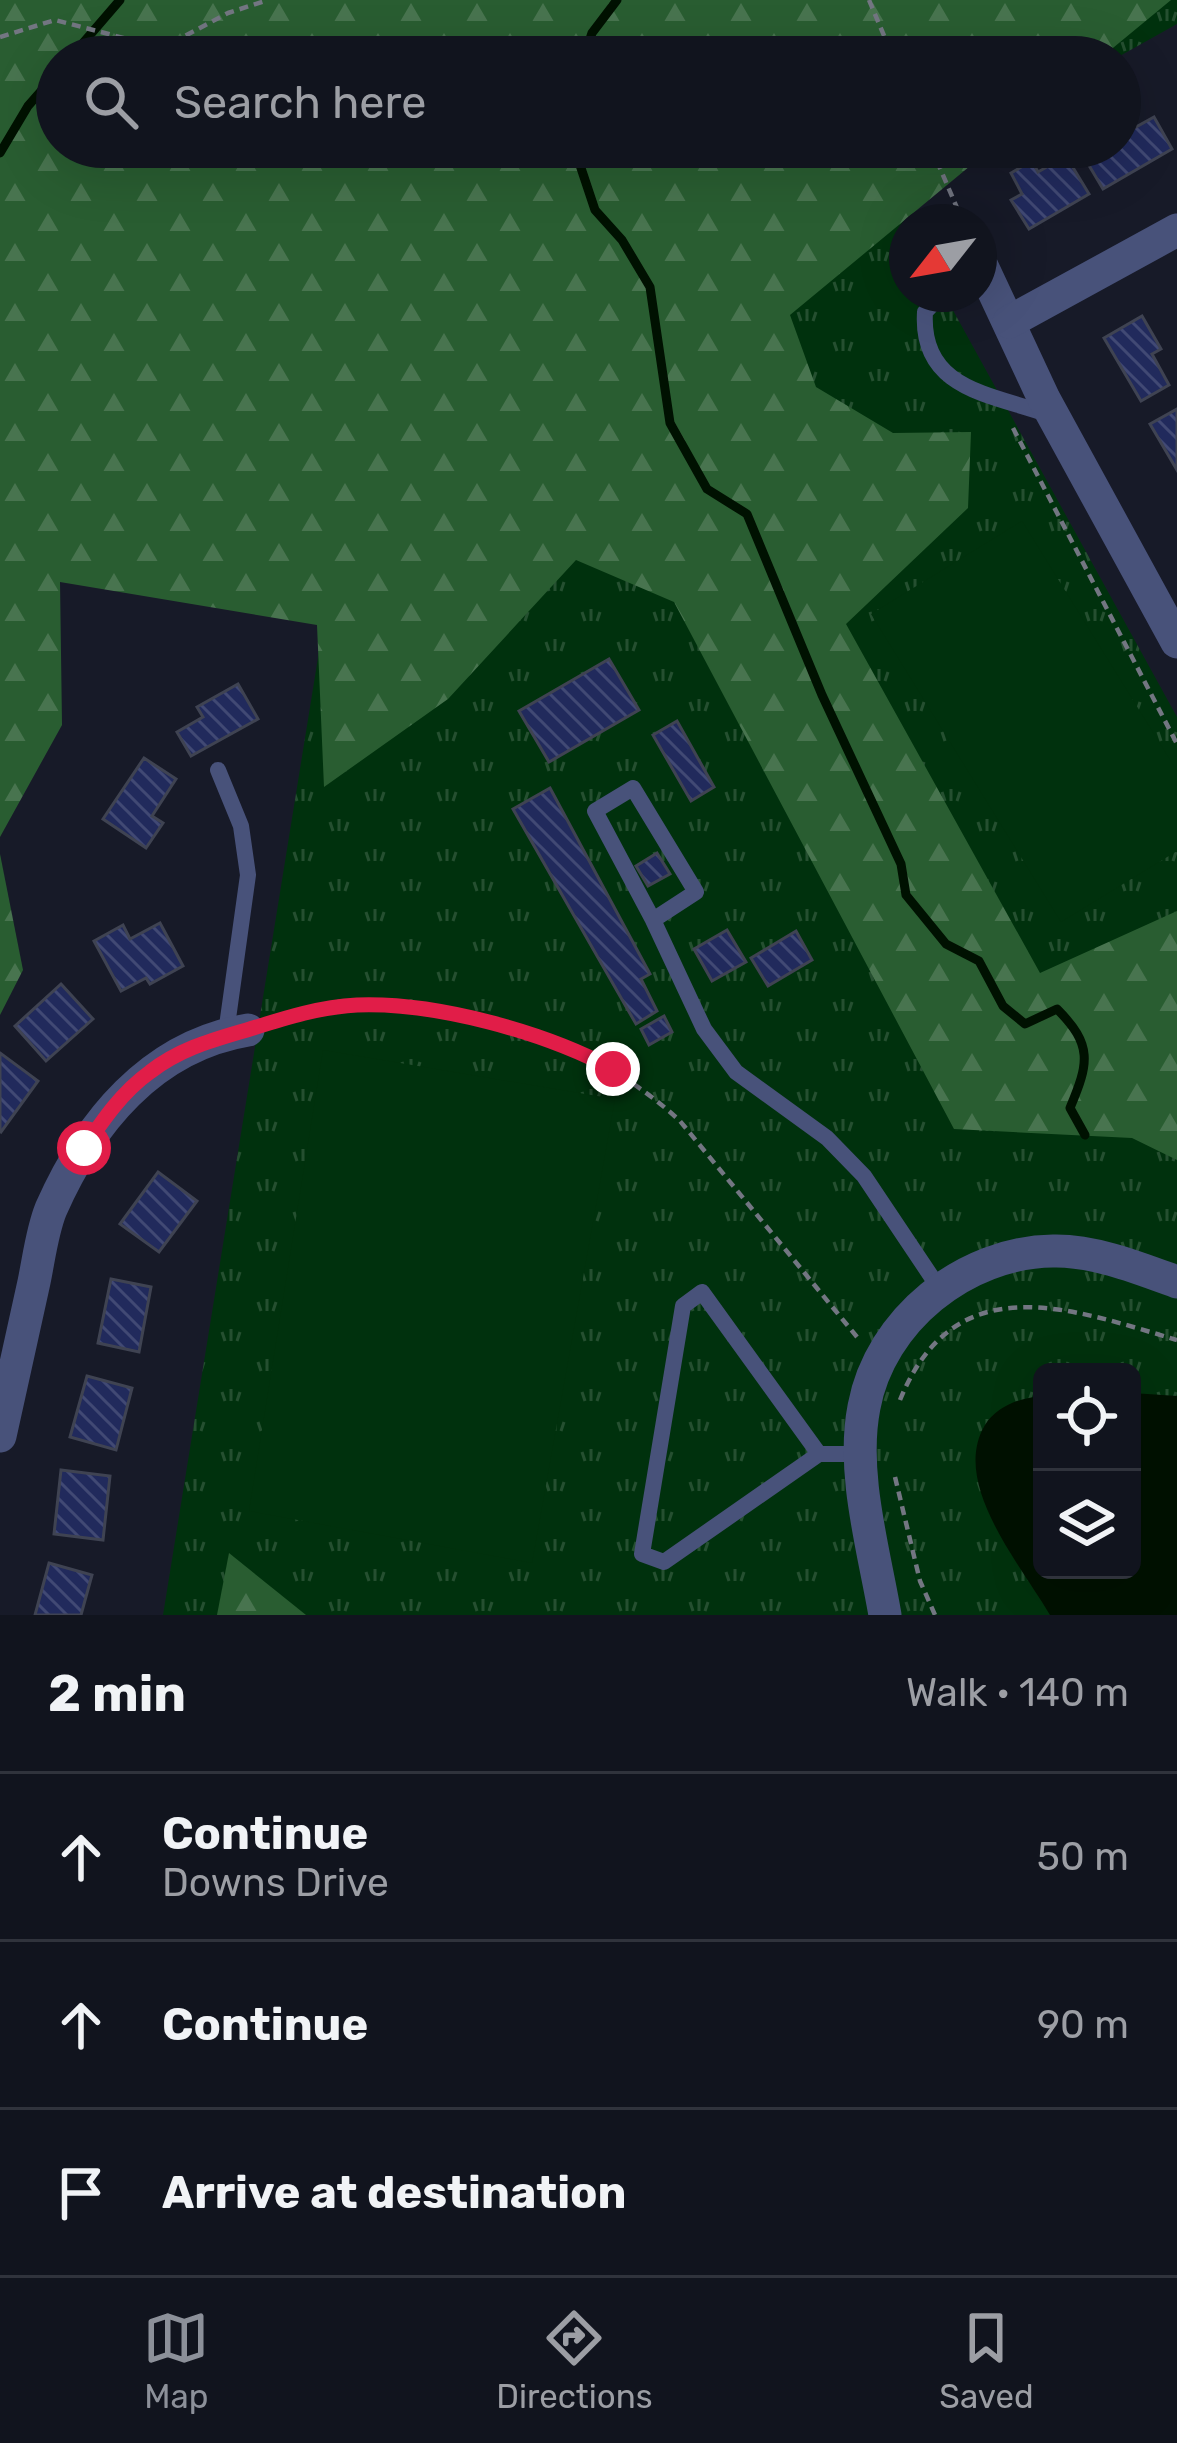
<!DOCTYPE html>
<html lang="en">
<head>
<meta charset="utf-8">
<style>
	:root { --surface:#11141e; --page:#1e212b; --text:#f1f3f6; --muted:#9c9ea4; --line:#30333c; --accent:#8c9099 }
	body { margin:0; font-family:Rubik,sans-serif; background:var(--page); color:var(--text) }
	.controls { position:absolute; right:36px; bottom:36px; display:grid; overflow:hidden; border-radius:18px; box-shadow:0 12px 48px #0002 }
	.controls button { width:108px; height:108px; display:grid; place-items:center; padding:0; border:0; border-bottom:3px solid var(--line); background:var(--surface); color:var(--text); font:60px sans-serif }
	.compass { position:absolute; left:889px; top:204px; width:108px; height:108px; border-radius:50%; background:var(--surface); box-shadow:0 12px 48px #0002; rotate:239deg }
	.stop { position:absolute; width:36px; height:36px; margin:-27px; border:9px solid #e11d48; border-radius:50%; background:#fff }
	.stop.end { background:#e11d48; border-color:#fff; box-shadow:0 3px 12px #0008 }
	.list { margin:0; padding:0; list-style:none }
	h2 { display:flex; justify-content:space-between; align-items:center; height:156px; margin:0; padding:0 48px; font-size:51px }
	h2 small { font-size:39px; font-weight:400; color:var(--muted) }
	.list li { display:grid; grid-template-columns:78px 1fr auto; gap:36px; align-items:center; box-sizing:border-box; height:168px; padding:0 48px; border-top:3px solid var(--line) }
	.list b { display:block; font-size:45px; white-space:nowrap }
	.list p { margin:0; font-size:39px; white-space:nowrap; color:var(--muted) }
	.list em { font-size:39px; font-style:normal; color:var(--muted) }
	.icon { flex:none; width:66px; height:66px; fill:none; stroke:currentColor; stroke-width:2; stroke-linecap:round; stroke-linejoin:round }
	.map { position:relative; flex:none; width:1177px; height:1615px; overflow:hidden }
	.search { position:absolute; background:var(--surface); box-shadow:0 12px 48px #0002; left:36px; right:36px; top:36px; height:132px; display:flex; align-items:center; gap:30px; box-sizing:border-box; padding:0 42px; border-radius:66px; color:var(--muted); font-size:45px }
	.sheet { height:660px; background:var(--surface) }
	nav { display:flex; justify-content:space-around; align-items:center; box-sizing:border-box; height:168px; border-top:3px solid var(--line); background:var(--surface); font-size:33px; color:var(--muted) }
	nav a { display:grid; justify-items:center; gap:6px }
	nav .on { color:var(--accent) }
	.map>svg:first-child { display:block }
</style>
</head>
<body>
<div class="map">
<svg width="1177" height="1615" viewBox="0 0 1177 1615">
	<defs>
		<pattern id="grass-tufts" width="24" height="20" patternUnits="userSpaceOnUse" patternTransform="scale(3)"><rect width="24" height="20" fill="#00310d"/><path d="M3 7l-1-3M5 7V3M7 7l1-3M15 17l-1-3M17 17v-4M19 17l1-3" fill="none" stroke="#254f30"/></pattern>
		<pattern id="forest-firs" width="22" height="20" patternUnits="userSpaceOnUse" patternTransform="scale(3)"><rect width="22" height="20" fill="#295d31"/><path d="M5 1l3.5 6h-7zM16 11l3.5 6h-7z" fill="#48744f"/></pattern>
		<pattern id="building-back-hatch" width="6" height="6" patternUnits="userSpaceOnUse" patternTransform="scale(3)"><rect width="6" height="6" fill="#212a5c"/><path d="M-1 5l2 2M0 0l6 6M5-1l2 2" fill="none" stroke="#414974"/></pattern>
	</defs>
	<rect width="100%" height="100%" fill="#171a28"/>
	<!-- grass -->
	<path fill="url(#grass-tufts)" fill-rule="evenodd" d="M 0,0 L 1177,0 L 1177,24 L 1118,57 L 57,57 L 57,147 L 892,199 L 907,227 L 907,294 L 944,294 L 1177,717 L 1177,1615 L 163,1615 L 328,596 L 55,549 ZM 1042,1372 L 1132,1372 L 1132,1570 L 1042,1570 Z"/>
	<!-- forest -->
	<g fill="url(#forest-firs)">
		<path d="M 0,0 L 1171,0 L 1102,57 L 57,57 L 57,147 L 993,147 L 790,315 L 816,387 L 893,433 L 971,432 L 968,508 L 846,624 L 1040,973 L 1177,911 L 1177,1160 L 1132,1138 L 954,1129 L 674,602 L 576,560 L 448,699 L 324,787 L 317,625 L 60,582 L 62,725 L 0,837 Z"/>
		<path d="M 0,854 L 23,970 L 0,1015 Z"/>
		<path d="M 229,1553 L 306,1615 L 217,1615 Z"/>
	</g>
	<!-- pitch -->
	<g fill="#00310d">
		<path d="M 1022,521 L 1177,771 L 1177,851 L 1061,922 L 871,614 Z"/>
		<path d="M 323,1050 L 615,1099 L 532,1563 L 249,1511 Z"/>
	</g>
	<!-- water -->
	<path fill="#001101" d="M 1132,1393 L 1177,1396 L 1177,1615 L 1050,1615 C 1021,1565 950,1483 985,1425 C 997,1406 1020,1398 1042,1396 L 1042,1570 L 1132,1570 Z"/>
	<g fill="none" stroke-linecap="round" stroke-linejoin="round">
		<!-- stream -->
		<g stroke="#001101" stroke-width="9">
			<path d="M 71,57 L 120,0"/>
			<path d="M 584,57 L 592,33 L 617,0"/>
			<path d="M 574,147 L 595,210 L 622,240 L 650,287 L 670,423 L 707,489 L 747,514 L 822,695 L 901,864 L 906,895 L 946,944 L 979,961 L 1003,1006 L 1025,1024 L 1057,1009 C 1093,1045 1089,1063 1070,1108 L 1085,1135"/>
			<path d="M 0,153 L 28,106 L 57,73"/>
		</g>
	</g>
	<!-- building -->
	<g fill="url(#building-back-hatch)" stroke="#3f4352" stroke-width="3">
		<path d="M 1154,117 L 1172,149 L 1103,189 L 1084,157 L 1101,147 L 1120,147 L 1120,136 Z"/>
		<path d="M 1066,156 L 1089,194 L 1029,229 L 1011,200 L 1022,194 L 1011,173 L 1032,161 L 1038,172 Z"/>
		<path d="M 1142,316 L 1161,349 L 1152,354 L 1169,385 L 1141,401 L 1104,338 Z"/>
		<path d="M 1177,409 L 1177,470 L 1150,424 Z"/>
		<path d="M 609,659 L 639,710 L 549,762 L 519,711 Z"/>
		<path d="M 238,684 L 258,719 L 191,756 L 177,732 L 203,717 L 197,707 Z"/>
		<path d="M 677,721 L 714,787 L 691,801 L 653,735 Z"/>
		<path d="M 144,758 L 176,779 L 152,816 L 163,823 L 146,848 L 103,819 Z"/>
		<path d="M 550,788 L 650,974 L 641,979 L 657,1011 L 636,1024 L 513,809 Z"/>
		<path d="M 657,853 L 670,874 L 648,886 L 636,866 Z"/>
		<path d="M 160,923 L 183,966 L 150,984 L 146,978 L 121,991 L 94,941 L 123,925 L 130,939 Z"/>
		<path d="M 727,930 L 746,962 L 712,981 L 694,949 Z"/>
		<path d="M 796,931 L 812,960 L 768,986 L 751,958 Z"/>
		<path d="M 61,984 L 93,1019 L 46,1061 L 15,1026 Z"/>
		<path d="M 664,1016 L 672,1032 L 649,1045 L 641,1029 Z"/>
		<path d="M 0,1053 L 38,1081 L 1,1132 L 0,1131 Z"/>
		<path d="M 158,1172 L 197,1201 L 159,1252 L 120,1224 Z"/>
		<path d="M 111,1279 L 151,1287 L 139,1352 L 98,1343 Z"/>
		<path d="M 87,1376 L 132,1388 L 116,1450 L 70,1437 Z"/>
		<path d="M 61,1470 L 110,1476 L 103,1540 L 54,1534 Z"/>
		<path d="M 49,1563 L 92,1575 L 81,1615 L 35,1615 Z"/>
	</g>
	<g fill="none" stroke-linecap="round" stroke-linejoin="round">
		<!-- path -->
		<g stroke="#737682" stroke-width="4.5" stroke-dasharray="9 6" stroke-linecap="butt">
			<path d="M 869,0 L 893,57"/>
			<path d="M 0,37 L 55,20 L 162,48 L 228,13 L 268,0"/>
			<path d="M 931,147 L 963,222"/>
			<path d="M 1013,428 L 1177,744"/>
			<path d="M 274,1019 C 414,988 575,1023 680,1121 L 857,1337"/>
			<path d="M 900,1400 C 955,1265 1069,1308 1177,1340"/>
			<path d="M 895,1477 L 920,1581 L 935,1615"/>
		</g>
		<!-- service -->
		<g stroke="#48527a" stroke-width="16">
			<path d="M 942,294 L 925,312 C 920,389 990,394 1047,414"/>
			<path d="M 218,770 L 241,826 L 248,875 L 226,1033"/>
			<path d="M 653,920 L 595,811 L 633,788 L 696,892 L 653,920 L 704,1029 L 736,1072 L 827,1138 L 864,1176 L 941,1291"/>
			<path d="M 819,1454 L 702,1292 L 683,1306 L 642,1554 L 664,1562 L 819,1454 L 860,1454"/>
		</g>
		<!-- minor -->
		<g stroke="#48527a" stroke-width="33">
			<path d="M 980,262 L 1044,399 L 1177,642"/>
			<path d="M 1009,322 L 1177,230"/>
			<path d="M 0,1436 C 11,1385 23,1333 34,1282 C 39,1258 42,1231 51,1209 C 89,1123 151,1046 248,1030"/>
			<path d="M 885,1615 C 874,1550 851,1473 864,1407 C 880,1320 965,1252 1053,1251 C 1094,1250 1139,1268 1177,1282"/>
		</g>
	</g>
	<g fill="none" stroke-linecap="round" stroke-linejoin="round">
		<!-- route -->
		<path stroke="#e11d48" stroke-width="15" d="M 84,1148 C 103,1120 122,1092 150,1072 C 181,1048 213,1040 250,1029 C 285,1018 319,1007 357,1005 C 436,1002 544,1032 613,1069"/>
	</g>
</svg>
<div class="controls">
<button><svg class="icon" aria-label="locate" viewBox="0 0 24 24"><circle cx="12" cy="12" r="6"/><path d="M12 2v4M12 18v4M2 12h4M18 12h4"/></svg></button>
<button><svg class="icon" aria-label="layers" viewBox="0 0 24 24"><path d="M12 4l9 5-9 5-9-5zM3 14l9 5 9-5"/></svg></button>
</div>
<svg class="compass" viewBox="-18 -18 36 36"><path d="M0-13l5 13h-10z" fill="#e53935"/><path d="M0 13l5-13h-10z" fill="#9c9ea4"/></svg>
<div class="stop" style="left:84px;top:1148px"></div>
<div class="stop end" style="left:613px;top:1069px"></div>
<div class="search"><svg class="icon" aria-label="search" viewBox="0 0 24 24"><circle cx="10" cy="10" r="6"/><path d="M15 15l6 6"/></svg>Search here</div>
</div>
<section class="sheet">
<h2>2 min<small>Walk · 140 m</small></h2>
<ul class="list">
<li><svg class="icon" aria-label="ahead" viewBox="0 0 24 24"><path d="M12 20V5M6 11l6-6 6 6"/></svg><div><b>Continue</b><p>Downs Drive</p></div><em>50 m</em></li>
<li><svg class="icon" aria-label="ahead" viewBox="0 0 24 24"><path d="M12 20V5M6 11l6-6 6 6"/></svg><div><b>Continue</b></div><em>90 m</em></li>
<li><svg class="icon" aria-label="arrive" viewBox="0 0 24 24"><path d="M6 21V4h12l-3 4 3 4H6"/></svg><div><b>Arrive at destination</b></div></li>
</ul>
</section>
<nav>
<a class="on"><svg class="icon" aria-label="map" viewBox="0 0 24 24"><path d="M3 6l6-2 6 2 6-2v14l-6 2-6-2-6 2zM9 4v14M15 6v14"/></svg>Map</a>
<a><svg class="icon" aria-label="directions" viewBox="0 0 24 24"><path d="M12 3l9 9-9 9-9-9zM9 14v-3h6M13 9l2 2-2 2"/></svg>Directions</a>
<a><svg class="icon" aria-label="saved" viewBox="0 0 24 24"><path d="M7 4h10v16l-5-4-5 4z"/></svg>Saved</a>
</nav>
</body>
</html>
